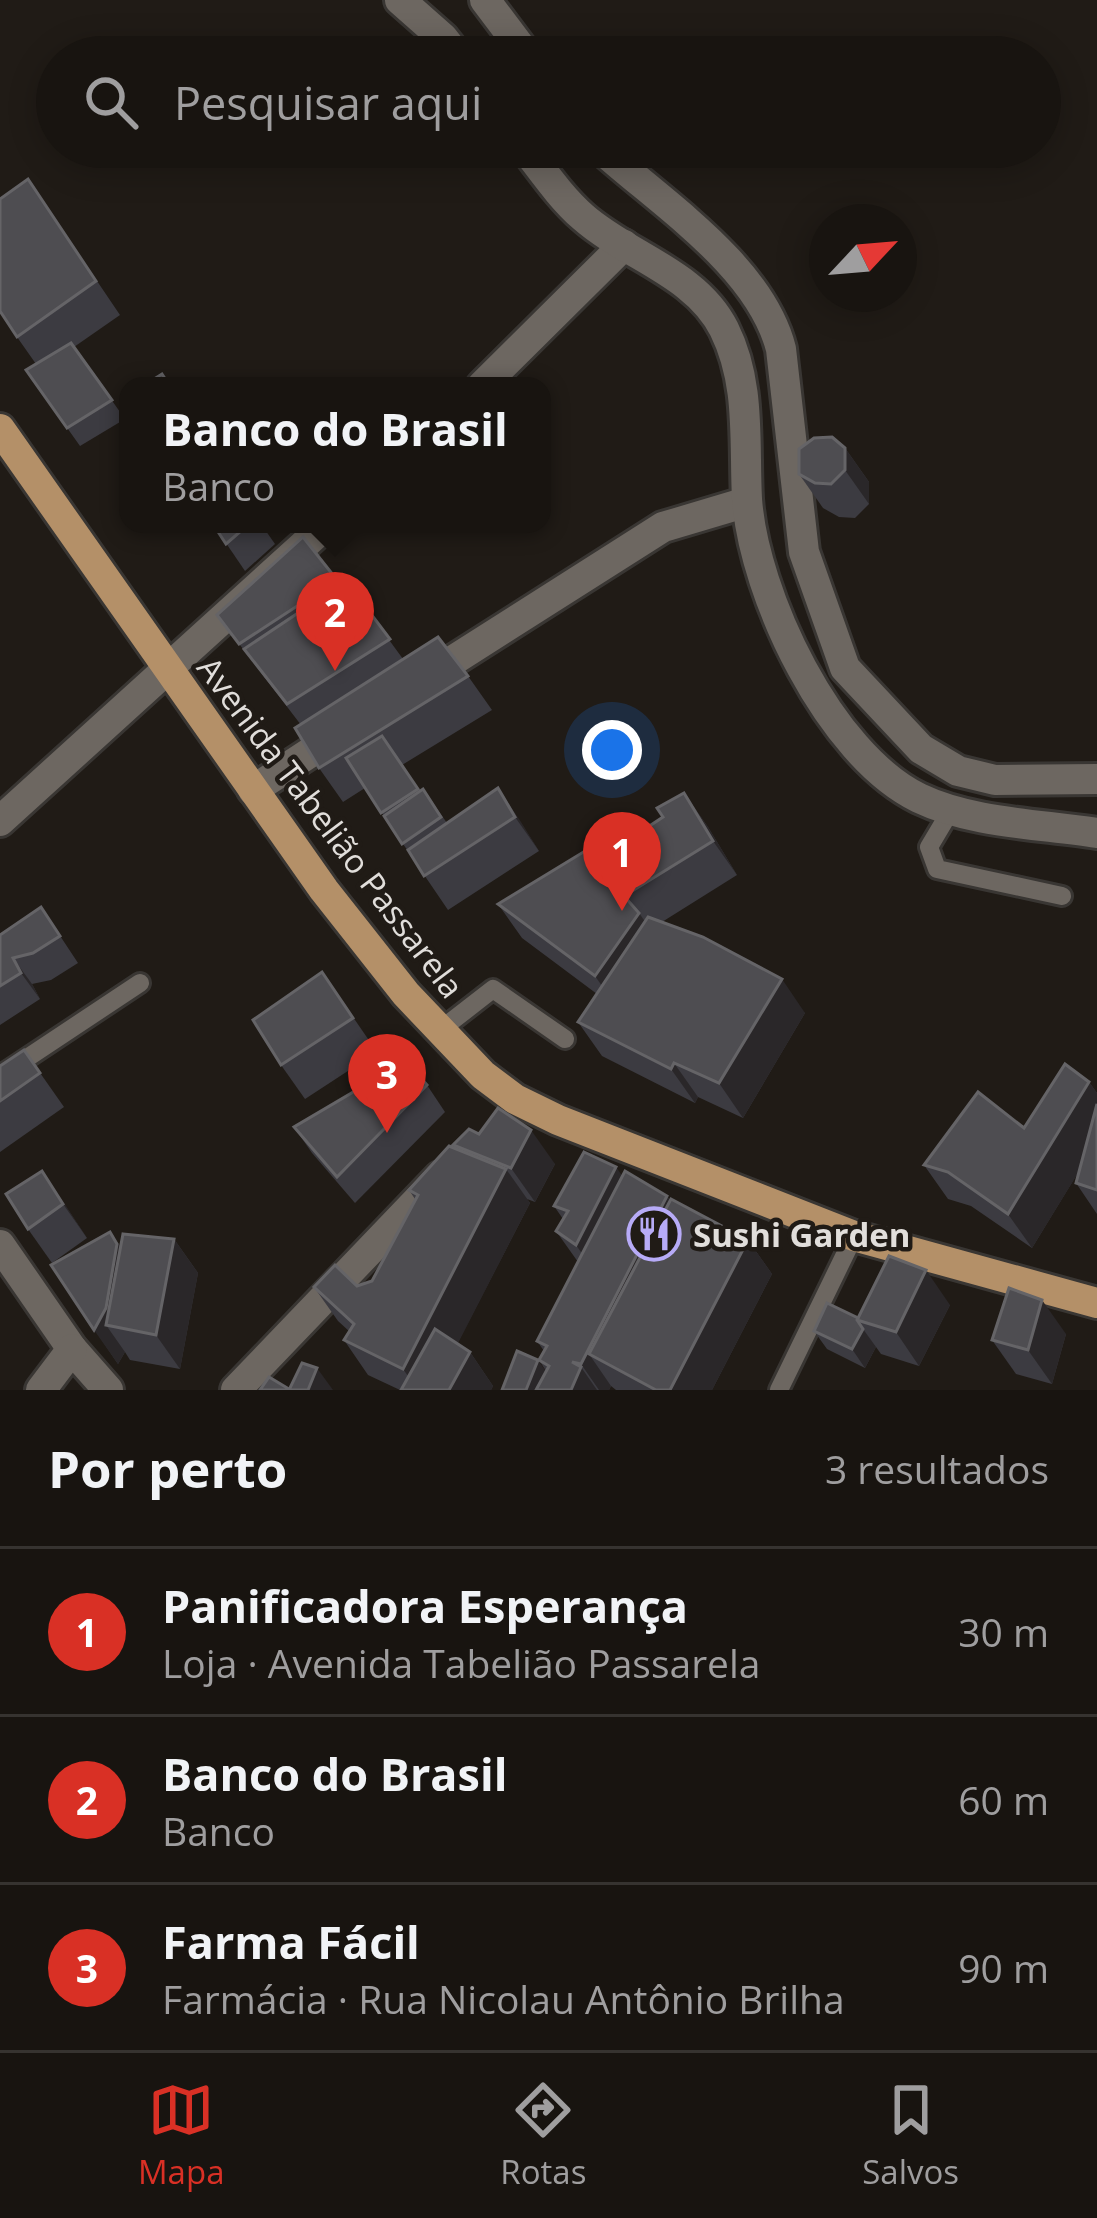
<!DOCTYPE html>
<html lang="pt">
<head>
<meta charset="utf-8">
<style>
	:root { --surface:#181410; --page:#25211e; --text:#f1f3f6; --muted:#9f9e9f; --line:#363330; --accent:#d93025 }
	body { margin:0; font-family:"Open Sans",sans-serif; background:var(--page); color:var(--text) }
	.compass { position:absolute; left:809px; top:204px; width:108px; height:108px; border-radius:50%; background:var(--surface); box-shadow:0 6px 30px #0003; rotate:64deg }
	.you { position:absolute; left:612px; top:750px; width:42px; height:42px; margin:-30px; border:9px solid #fff; border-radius:50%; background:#1a73e8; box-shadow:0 0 0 18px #1a73e833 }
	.badge { display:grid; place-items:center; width:78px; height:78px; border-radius:50%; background:var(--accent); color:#fff; font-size:39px; font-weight:700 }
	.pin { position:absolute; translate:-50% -99px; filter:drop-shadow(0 3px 6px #0008) }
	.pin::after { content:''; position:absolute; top:63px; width:42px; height:36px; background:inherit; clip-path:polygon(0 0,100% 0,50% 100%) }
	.popup { position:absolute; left:119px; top:377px; width:432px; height:156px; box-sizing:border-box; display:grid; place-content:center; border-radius:24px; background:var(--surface); filter:drop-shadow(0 3px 9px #0005); font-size:39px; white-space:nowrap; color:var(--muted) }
	.popup b { font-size:45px; color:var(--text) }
	.popup::after { content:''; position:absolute; left:50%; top:100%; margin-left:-24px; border:24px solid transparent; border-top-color:var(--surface) }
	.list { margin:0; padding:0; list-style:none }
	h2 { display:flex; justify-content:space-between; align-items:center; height:156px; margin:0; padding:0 48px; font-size:51px }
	h2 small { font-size:39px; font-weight:400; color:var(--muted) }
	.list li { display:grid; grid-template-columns:78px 1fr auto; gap:36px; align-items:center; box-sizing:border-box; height:168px; padding:0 48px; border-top:3px solid var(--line) }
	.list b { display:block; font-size:45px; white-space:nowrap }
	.list p { margin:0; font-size:39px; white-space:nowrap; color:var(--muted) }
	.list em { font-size:39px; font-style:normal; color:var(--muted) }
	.icon { flex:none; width:66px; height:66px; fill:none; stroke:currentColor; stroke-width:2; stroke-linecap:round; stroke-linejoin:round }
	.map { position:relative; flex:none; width:1097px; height:1390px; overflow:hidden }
	.search { position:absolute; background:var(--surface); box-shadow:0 6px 30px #0003; left:36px; right:36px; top:36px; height:132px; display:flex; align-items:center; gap:30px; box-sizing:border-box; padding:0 42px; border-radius:66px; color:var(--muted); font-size:45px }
	.sheet { height:660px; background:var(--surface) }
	nav { display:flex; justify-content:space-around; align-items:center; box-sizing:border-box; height:168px; border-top:3px solid var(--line); background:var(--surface); font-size:33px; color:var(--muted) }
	nav a { display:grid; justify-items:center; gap:6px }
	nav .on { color:var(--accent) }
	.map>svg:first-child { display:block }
</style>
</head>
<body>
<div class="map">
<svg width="1097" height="1390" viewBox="0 0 1097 1390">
	<rect width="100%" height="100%" fill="#201b16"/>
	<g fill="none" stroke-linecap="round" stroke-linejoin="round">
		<!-- lane casing -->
		<g stroke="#393633" stroke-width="24">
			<g id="lane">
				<path d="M 951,810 L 929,847 L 937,869 L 1062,896"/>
				<path d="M 439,1031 L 493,989 L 565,1039"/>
				<path d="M 0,1076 L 140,983"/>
				<path d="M 779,1390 L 854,1236"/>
			</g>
		</g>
		<!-- street casing -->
		<g stroke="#393633" stroke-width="36">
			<g id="street">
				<path d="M 482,386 L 624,245"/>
				<path d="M 424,679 L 663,527 L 747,502"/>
				<path d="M 253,790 L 343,731"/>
				<path d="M 0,821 L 327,524"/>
				<path d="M 0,1245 L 72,1349 L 108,1390"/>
				<path d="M 41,1390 L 72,1349"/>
				<path d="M 236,1390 L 440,1177"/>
			</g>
		</g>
		<!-- secondary casing -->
		<g stroke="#393633" stroke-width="36">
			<g id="secondary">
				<path d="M 400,0 L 443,38 L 458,57"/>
				<path d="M 485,0 L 528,57"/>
				<path d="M 524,147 C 542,170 561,198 583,217 C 627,256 696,273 724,329 C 751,383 744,441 747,499 C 754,595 829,754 919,798 C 971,823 1040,824 1097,833"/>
				<path d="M 599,147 C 661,203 760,266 781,349 L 804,552 L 845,668 L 921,749 L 958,771 L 995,780 L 1097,779"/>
			</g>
		</g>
		<!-- primary casing -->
		<g stroke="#393633" stroke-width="36">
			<path id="primary" d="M 0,429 L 324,890 L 406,994 L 483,1075 L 515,1099 L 558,1120 L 854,1236 L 1097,1303"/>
		</g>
		<!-- lane -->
		<use href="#lane" stroke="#6d6761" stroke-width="18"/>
		<!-- street -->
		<use href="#street" stroke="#6d6761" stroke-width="30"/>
		<!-- secondary -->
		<use href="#secondary" stroke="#6d6761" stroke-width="30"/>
		<!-- primary -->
		<use href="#primary" stroke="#b49068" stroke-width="30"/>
	</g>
	<!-- wall -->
	<g fill="#3c3b41">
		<path d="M 28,179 L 120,315 L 74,347 L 125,419 L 80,446 L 26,370 L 36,364 L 17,337 Z"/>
		<path d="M 845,448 L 869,482 L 869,504 L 855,518 L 839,517 L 823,508 L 799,474 Z"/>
		<path d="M 213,524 L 261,524 L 275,544 L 245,571 Z"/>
		<path d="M 303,537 L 340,585 L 346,581 L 403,659 L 468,676 L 492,710 L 402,765 L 420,791 L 423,789 L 447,823 L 498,788 L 539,851 L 448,910 L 365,788 L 343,802 L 319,768 L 301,725 L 217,615 Z"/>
		<path d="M 684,793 L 708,827 L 737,875 L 662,922 L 805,1013 L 743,1118 L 698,1097 L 695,1103 L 602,1056 L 578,1022 L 597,994 L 522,938 L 498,904 L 601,858 L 663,817 Z"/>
		<path d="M 41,907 L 78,963 L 51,980 L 32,984 L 40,999 L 0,1025 L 0,935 Z"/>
		<path d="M 322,972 L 377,1052 L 305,1099 L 281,1065 Z"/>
		<path d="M 24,1050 L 64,1107 L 0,1152 L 0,1066 Z"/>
		<path d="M 1089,1082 L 1097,1093 L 1097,1214 L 1076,1183 L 1079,1171 L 1032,1248 L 971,1206 L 948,1199 L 924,1165 L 1024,1128 Z"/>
		<path d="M 427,1085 L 445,1112 L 355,1203 L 312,1153 L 294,1127 Z"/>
		<path d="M 479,1134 L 555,1164 L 535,1202 L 527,1199 L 530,1203 L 457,1344 L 470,1352 L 493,1386 L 491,1390 L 400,1390 L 368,1375 L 344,1340 L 350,1332 L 338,1321 L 314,1287 L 357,1286 L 372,1281 L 415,1199 L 409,1190 L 456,1149 L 453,1145 Z"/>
		<path d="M 42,1171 L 87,1238 L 52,1263 L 28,1229 Z"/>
		<path d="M 622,1176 L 667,1196 L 670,1200 L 748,1240 L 772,1274 L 712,1390 L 616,1390 L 611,1386 L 609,1390 L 502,1390 L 546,1371 L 539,1360 L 544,1351 L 537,1341 L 578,1262 L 556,1231 L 563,1219 L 554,1206 Z"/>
		<path d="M 110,1232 L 120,1246 L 174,1239 L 198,1273 L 180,1369 L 130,1360 L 125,1352 L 118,1364 L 51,1265 Z"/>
		<path d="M 950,1305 L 919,1366 L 881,1354 L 876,1347 L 865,1368 L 827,1349 L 814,1331 L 858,1318 Z"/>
		<path d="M 1066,1334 L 1052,1384 L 1016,1374 L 992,1340 Z"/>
	</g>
	<!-- shaded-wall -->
	<g fill="#2a2729">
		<path d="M 845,448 L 869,482 L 869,504 L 845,470 Z"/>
		<path d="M 498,788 L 521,822 L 539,851 L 515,817 Z"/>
		<path d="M 684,793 L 708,827 L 737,875 L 713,841 Z"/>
		<path d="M 639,913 L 663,947 L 619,1010 L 595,976 Z"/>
		<path d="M 13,958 L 32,984 L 40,999 L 21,973 Z"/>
		<path d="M 782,979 L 805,1013 L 743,1118 L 719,1083 Z"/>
		<path d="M 674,1063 L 698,1097 L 695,1103 L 671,1069 Z"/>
		<path d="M 1089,1082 L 1097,1093 L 1097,1142 L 1032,1248 L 1008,1214 Z"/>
		<path d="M 531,1130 L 555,1164 L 535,1202 L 511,1168 Z"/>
		<path d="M 616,1167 L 640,1201 L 600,1279 L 576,1245 Z"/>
		<path d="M 506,1169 L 530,1203 L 434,1390 L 418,1390 L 403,1369 Z"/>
		<path d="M 42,1171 L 66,1206 L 87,1238 L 63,1204 Z"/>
		<path d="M 667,1196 L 691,1230 L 589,1354 L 611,1386 L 609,1390 L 599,1390 L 581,1364 Z"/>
		<path d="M 110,1232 L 134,1266 L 106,1325 L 125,1352 L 118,1364 L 94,1330 Z"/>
		<path d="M 174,1239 L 198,1273 L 180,1369 L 156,1335 Z"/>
		<path d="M 748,1240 L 772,1274 L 712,1390 L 670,1390 Z"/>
		<path d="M 926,1270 L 950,1305 L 919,1366 L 896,1332 Z"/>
		<path d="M 1042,1300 L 1066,1334 L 1052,1384 L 1028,1350 Z"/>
		<path d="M 863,1329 L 876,1347 L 865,1368 L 852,1349 Z"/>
		<path d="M 470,1352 L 493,1386 L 491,1390 L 449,1390 Z"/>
		<path d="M 538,1360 L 559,1390 L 526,1390 Z"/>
		<path d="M 581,1367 L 597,1390 L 571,1390 Z"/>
		<path d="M 317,1368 L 333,1390 L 308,1390 Z"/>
	</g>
	<!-- building -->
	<g fill="#4e4d51" stroke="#656467" stroke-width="3">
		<path d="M 28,179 L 96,281 L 17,337 L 0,311 L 0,199 Z"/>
		<path d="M 71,343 L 112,400 L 67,428 L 26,370 Z"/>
		<path d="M 162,374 L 170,386 L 143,386 Z"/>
		<path d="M 832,437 L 845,448 L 845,470 L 831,484 L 815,483 L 799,474 L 799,449 L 814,438 Z"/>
		<path d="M 213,524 L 249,524 L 226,544 Z"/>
		<path d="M 303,537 L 337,580 L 239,644 L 217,615 Z"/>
		<path d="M 346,581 L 390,639 L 287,704 L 244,649 Z"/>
		<path d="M 438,637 L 468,676 L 319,768 L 295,728 Z"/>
		<path d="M 382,736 L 418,789 L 381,813 L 346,758 Z"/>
		<path d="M 498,788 L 515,817 L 424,876 L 408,850 Z"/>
		<path d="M 423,789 L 441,817 L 402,844 L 384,816 Z"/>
		<path d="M 684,793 L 713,841 L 624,896 L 639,913 L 595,976 L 498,904 L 590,848 L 601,858 L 663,817 L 657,808 Z"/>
		<path d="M 41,907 L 60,936 L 33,953 L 13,958 L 21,973 L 0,986 L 0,935 Z"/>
		<path d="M 648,917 L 703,937 L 782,979 L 719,1083 L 674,1063 L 671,1069 L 578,1022 Z"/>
		<path d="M 322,972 L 353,1018 L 281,1065 L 253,1020 Z"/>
		<path d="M 24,1050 L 40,1073 L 0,1101 L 0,1066 Z"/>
		<path d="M 406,1061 L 427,1085 L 337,1177 L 294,1127 Z"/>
		<path d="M 1065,1064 L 1089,1082 L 1008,1214 L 948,1172 L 924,1165 L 978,1092 L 1024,1128 Z"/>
		<path d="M 1097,1104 L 1097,1190 L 1076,1183 Z"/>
		<path d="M 498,1108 L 531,1130 L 511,1168 L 453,1145 L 469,1129 L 479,1134 Z"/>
		<path d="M 449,1146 L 506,1169 L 403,1369 L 344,1340 L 354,1324 L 314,1287 L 335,1265 L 357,1286 L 372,1281 L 418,1195 L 409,1190 Z"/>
		<path d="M 584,1152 L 616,1167 L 576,1245 L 556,1231 L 568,1211 L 554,1206 Z"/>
		<path d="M 42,1171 L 63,1204 L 28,1229 L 6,1194 Z"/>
		<path d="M 625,1171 L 667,1196 L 581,1364 L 572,1362 L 581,1367 L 571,1390 L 536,1390 L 549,1366 L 539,1360 L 547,1346 L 537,1341 Z"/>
		<path d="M 671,1199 L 748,1240 L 670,1390 L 656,1390 L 589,1354 Z"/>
		<path d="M 110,1232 L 117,1244 L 106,1308 L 94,1330 L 51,1265 Z"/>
		<path d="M 123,1234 L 174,1239 L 156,1335 L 106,1325 Z"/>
		<path d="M 889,1256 L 926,1270 L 896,1332 L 857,1320 Z"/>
		<path d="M 1009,1288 L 1042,1300 L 1028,1350 L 992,1340 Z"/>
		<path d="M 827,1303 L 858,1318 L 857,1320 L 863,1329 L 852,1349 L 814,1331 Z"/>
		<path d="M 435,1329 L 470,1352 L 449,1390 L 401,1390 Z"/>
		<path d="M 517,1351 L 538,1360 L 526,1390 L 502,1390 Z"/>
		<path d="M 302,1363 L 317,1368 L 308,1390 L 289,1390 Z"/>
		<path d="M 269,1377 L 289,1389 L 289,1390 L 260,1390 Z"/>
	</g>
	<!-- icons -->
	<defs>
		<g id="restaurant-ring" transform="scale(2.7)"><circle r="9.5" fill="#201b16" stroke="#b7abf7" stroke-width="1.5"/><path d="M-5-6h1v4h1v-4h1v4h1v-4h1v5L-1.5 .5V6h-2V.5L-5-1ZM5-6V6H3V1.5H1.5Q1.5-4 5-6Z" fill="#b7abf7"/></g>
	</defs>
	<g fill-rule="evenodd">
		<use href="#restaurant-ring" x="654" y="1234"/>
	</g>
	<g text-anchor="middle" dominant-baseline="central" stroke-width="9" stroke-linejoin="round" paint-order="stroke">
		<!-- street labels -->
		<g font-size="33" fill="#e1dedb" stroke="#201b16">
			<text transform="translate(331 827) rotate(53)">Avenida Tabelião Passarela</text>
		</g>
		<!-- poi labels -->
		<g font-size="33" font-weight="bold" fill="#e1dedb" stroke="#201b16" text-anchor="start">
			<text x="693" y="1234">Sushi Garden</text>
		</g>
	</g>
</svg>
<svg class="compass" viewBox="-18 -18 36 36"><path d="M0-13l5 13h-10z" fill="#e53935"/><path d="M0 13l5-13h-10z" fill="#9f9e9f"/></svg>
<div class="you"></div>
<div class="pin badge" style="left:622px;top:911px">1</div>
<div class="pin badge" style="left:335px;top:671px">2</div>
<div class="popup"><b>Banco do Brasil</b>Banco</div>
<div class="pin badge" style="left:387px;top:1133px">3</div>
<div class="search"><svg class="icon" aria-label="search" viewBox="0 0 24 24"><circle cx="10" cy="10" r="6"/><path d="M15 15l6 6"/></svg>Pesquisar aqui</div>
</div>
<section class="sheet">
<h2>Por perto<small>3 resultados</small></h2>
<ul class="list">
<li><span class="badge">1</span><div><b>Panificadora Esperança</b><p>Loja · Avenida Tabelião Passarela</p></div><em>30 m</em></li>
<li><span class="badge">2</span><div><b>Banco do Brasil</b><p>Banco</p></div><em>60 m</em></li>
<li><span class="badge">3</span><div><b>Farma Fácil</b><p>Farmácia · Rua Nicolau Antônio Brilha</p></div><em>90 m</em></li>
</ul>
</section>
<nav>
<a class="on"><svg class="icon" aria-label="map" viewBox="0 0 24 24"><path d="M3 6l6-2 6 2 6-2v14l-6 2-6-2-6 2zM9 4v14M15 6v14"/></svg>Mapa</a>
<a><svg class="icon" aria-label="directions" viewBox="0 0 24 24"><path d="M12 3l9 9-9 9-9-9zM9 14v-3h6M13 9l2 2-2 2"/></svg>Rotas</a>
<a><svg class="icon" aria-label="saved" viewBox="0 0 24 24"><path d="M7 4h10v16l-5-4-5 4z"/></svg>Salvos</a>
</nav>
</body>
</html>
